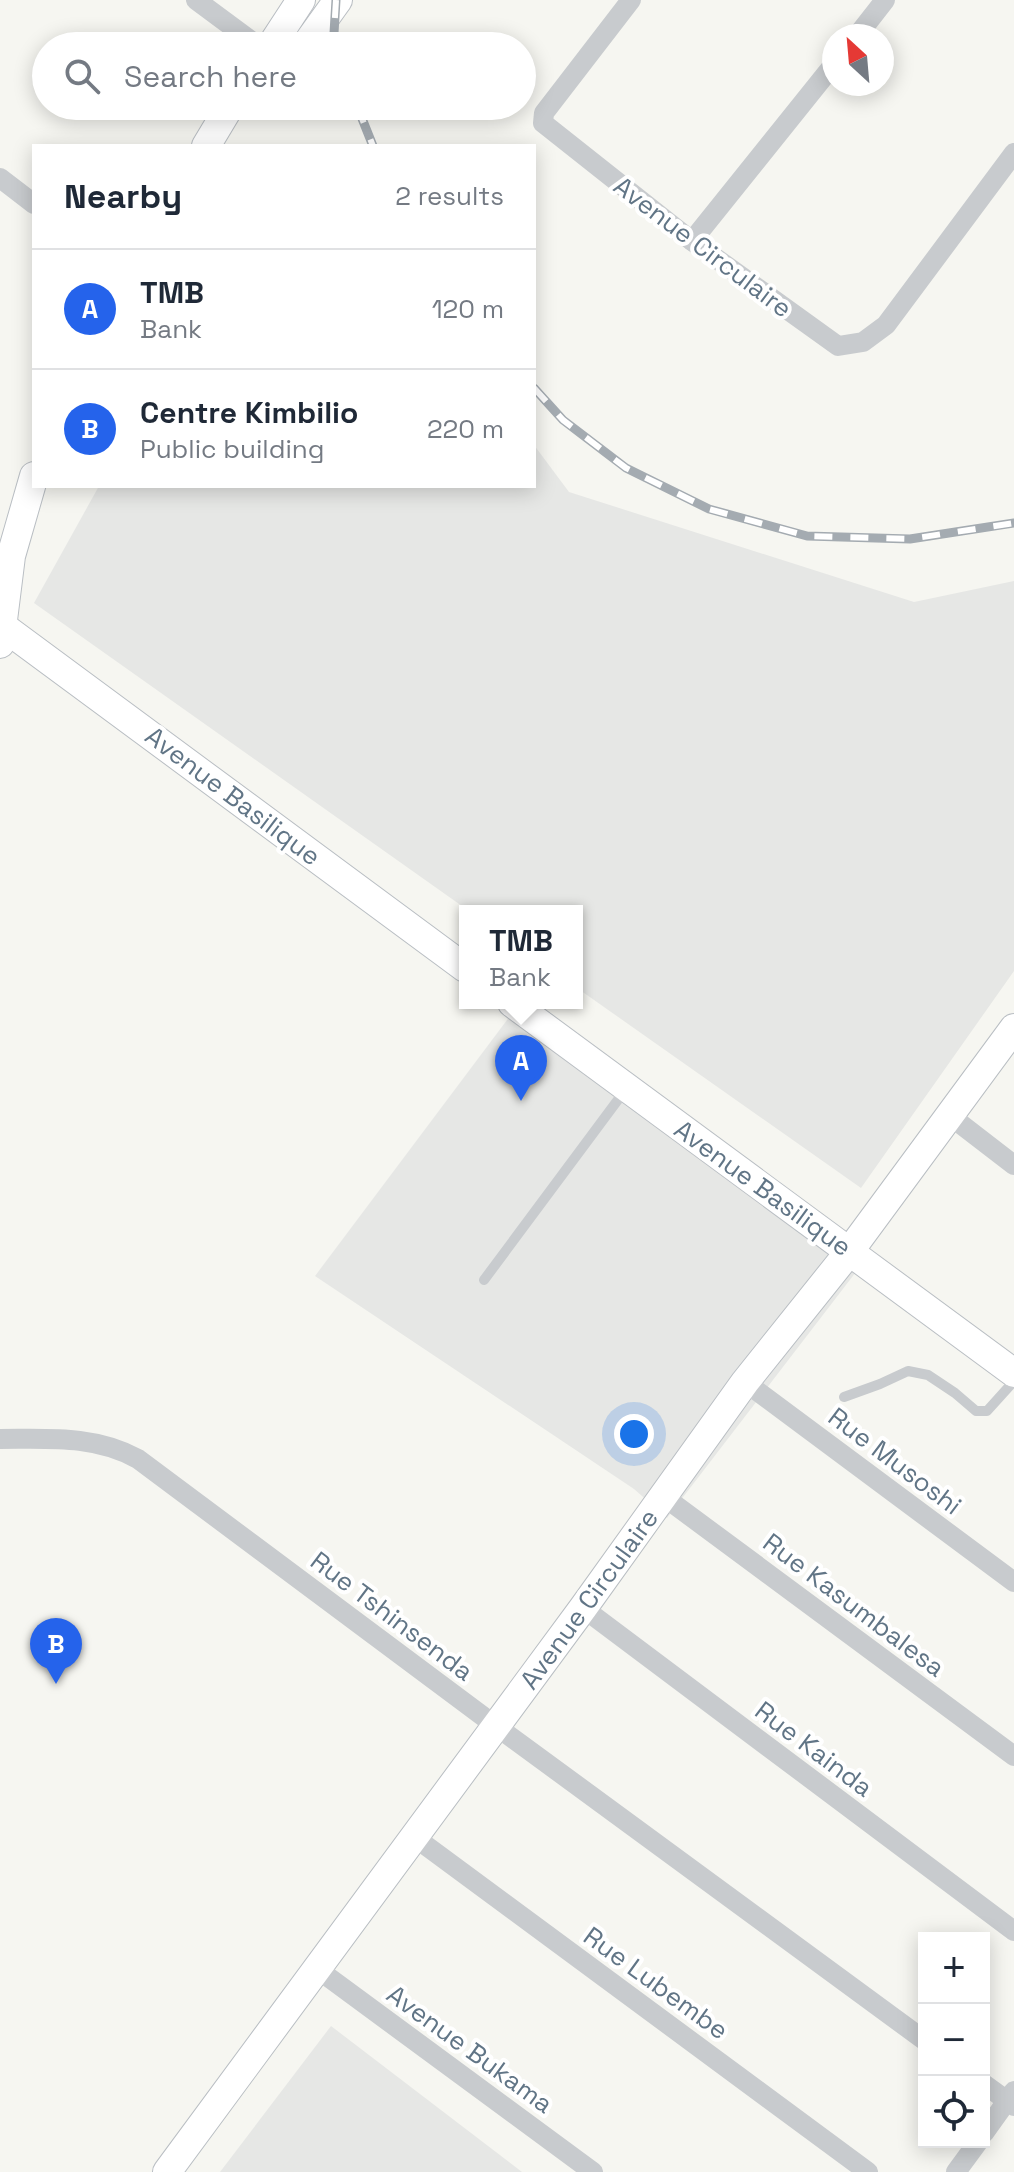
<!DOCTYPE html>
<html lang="en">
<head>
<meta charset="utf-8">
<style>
	:root { --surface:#fff; --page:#f2f2f3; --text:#1f2937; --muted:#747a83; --line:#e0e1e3; --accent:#2563eb }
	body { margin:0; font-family:"Space Grotesk",sans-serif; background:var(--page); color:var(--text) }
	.controls { position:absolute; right:24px; bottom:24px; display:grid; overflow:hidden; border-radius:0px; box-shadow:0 4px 20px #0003 }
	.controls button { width:72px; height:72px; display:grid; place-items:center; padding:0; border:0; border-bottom:2px solid var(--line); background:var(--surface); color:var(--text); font:40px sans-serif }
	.compass { position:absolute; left:822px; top:24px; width:72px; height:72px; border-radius:50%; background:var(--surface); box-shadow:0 4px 20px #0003; rotate:334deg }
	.you { position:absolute; left:634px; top:1434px; width:28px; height:28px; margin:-20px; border:6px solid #fff; border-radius:50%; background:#1a73e8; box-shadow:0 0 0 12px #1a73e833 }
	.badge { display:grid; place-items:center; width:52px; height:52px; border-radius:50%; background:var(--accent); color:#fff; font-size:26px; font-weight:700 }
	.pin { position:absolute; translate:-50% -66px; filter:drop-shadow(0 2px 4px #0008) }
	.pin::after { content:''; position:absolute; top:42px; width:28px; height:24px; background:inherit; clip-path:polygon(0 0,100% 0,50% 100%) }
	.popup { position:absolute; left:459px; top:905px; width:124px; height:104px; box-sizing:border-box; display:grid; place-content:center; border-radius:0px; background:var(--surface); filter:drop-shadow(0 2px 6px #0005); font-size:26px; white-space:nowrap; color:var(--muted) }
	.popup b { font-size:30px; color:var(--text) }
	.popup::after { content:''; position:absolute; left:50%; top:100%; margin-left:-16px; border:16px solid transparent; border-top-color:var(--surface) }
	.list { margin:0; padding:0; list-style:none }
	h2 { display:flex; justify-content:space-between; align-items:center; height:104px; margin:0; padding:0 32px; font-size:34px }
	h2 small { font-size:26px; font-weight:400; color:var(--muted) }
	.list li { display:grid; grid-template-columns:52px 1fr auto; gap:24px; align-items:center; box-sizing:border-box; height:120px; padding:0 32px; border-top:2px solid var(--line) }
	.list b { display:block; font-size:30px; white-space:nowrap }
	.list p { margin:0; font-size:26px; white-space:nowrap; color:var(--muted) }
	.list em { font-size:26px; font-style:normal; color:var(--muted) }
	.icon { flex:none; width:44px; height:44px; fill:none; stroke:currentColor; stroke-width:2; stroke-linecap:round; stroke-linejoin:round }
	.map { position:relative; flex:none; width:1014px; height:2172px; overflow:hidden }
	.search { position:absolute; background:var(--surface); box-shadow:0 4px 20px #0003; left:32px; top:32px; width:504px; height:88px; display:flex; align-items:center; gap:20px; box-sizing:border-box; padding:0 28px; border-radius:44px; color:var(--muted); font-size:30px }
	.panel { position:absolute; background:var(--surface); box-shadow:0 4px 20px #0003; left:32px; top:144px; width:504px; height:344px; border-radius:0px }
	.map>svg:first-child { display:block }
</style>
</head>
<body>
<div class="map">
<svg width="1014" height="2172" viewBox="0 0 1014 2172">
	<rect width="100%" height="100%" fill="#f6f6f1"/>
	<!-- built -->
	<g fill="#e6e7e5">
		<path d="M 534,445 L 569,492 L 914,602 L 1014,581 L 1014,971 L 861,1188 L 577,988 L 577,911 L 469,911 L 34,603 L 99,486 L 534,486 Z"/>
		<path d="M 510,1016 L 859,1268 L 667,1518 L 634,1489 L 315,1276 Z"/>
		<path d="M 331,2026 L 522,2172 L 220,2172 Z"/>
	</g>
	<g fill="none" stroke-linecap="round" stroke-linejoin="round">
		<!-- secondary casing -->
		<g stroke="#b9bec3" stroke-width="30">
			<g id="secondary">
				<path d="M 271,46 L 301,0"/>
				<path d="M 305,46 L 338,0"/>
				<path d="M 206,146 L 230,106"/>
				<path d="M 1,625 L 465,968"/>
				<path d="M 0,644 L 11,556 L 34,476"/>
				<path d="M 512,1003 L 1014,1373"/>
				<path d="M 167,2172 L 583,1608 L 745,1382 L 849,1252 L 1014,1028"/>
			</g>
		</g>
		<!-- lane -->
		<g stroke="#c8cbce" stroke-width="10">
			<path d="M 484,1280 L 626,1089"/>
			<path d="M 844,1397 L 880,1384 L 908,1371 L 928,1375 L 955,1393 L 976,1411 L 987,1411 L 1014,1381"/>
		</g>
		<!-- street -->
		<g stroke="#c8cbce" stroke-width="20">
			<path d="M 196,0 L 258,46"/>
			<path d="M 631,0 L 544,113 L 543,123 L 692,241 L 838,346 L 863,342 L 886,325 L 1014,153"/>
			<path d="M 857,36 L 885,0"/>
			<path d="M 0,178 L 34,204"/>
			<path d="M 692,241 L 834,64"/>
			<path d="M 949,1115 L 1014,1165"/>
			<path d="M 745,1382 L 1014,1582"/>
			<path d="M 0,1439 C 48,1439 95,1435 138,1459 L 496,1726 L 924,2040"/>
			<path d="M 663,1496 L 1014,1756"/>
			<path d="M 583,1608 L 1014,1931"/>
			<path d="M 413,1836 L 868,2172"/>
			<path d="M 316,1968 L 593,2172"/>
			<path d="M 984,2084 L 1014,2106"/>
			<path d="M 984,2133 L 1014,2091"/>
			<path d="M 956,2172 L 978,2142"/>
		</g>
		<!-- secondary -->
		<use href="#secondary" stroke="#fff" stroke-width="28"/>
		<!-- rail casing -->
		<g stroke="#a4abb1" stroke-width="9">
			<g id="rail">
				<path d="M 336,0 L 334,33 L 337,46"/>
				<path d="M 357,106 L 373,146"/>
				<path d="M 534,388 L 563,420 L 626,468 L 709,509 L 807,536 L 910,539 L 1014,523"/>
			</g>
		</g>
		<!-- rail -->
		<use href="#rail" stroke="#fff" stroke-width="6" stroke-dasharray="18" stroke-linecap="butt"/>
	</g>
	<g text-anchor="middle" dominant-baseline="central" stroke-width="8" stroke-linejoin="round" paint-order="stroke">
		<!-- street labels -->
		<g font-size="26" fill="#617586" stroke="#fff">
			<text transform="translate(703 247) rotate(37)">Avenue Circulaire</text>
			<text transform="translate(233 796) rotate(37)">Avenue Basilique</text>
			<text transform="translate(763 1188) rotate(36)">Avenue Basilique</text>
			<text transform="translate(895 1461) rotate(37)">Rue Musoshi</text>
			<text transform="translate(589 1599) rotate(-54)">Avenue Circulaire</text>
			<text transform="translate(854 1605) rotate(37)">Rue Kasumbalesa</text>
			<text transform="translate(392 1616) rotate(37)">Rue Tshinsenda</text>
			<text transform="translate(814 1749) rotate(37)">Rue Kainda</text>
			<text transform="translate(656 1983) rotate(36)">Rue Lubembe</text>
			<text transform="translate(470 2049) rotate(36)">Avenue Bukama</text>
		</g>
	</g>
</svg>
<div class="controls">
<button>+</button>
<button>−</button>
<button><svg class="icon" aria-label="locate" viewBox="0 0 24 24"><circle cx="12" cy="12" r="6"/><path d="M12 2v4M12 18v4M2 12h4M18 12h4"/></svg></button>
</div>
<svg class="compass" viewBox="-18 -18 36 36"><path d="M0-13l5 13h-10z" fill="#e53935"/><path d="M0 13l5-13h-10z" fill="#747a83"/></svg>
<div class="you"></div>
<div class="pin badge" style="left:521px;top:1101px">A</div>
<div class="popup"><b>TMB</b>Bank</div>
<div class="pin badge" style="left:56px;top:1684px">B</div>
<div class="search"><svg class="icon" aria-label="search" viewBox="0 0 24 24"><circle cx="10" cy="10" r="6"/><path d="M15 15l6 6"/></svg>Search here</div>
<section class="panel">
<h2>Nearby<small>2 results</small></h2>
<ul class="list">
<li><span class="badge">A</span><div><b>TMB</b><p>Bank</p></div><em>120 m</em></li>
<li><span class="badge">B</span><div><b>Centre Kimbilio</b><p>Public building</p></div><em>220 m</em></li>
</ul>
</section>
</div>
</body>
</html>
